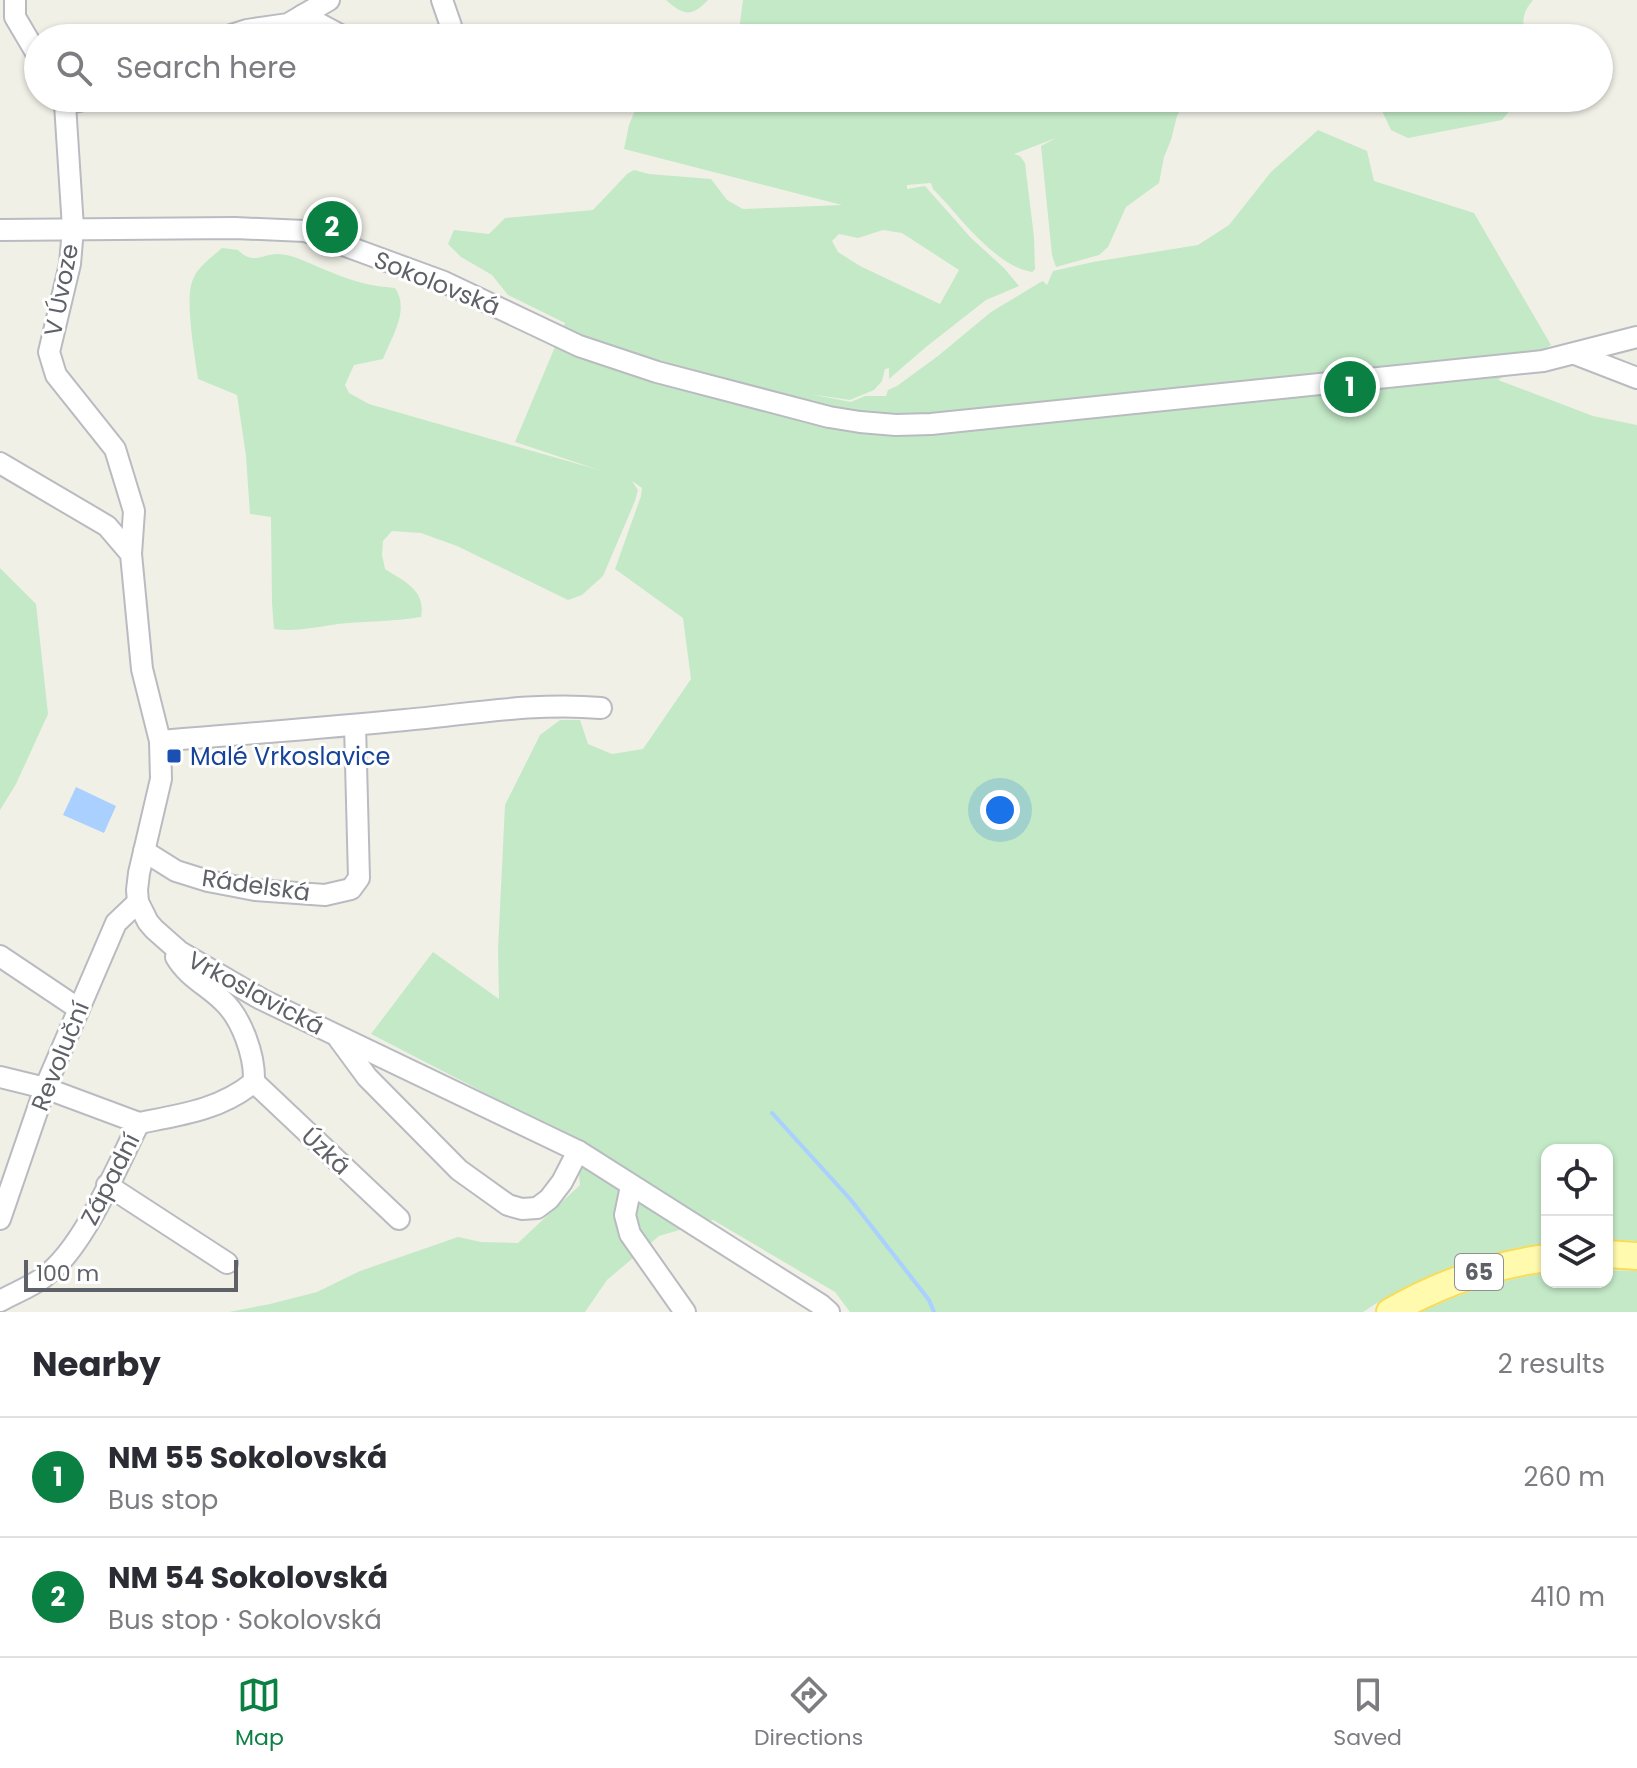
<!DOCTYPE html>
<html lang="en">
<head>
<meta charset="utf-8">
<style>
	:root { --surface:#fff; --page:#f7f7f7; --text:#2b2b33; --muted:#7c7c81; --line:#e1e1e2; --accent:#0b8043 }
	body { margin:0; font-family:Poppins,sans-serif; background:var(--page); color:var(--text) }
	.controls { position:absolute; right:24px; bottom:24px; display:grid; overflow:hidden; border-radius:16px; box-shadow:0 2px 6px #0004 }
	.controls button { width:72px; height:72px; display:grid; place-items:center; padding:0; border:0; border-bottom:2px solid var(--line); background:var(--surface); color:var(--text); font:40px sans-serif }
	.scale { position:absolute; left:24px; bottom:20px; width:214px; box-sizing:border-box; padding-left:8px; border:4px solid #5e6168; border-top:0; font-size:22px; line-height:28px; white-space:nowrap; color:#5e6168; -webkit-text-stroke:6px #fff; paint-order:stroke }
	.you { position:absolute; left:1000px; top:810px; width:28px; height:28px; margin:-20px; border:6px solid #fff; border-radius:50%; background:#1a73e8; box-shadow:0 0 0 12px #1a73e833 }
	.badge { display:grid; place-items:center; width:52px; height:52px; border-radius:50%; background:var(--accent); color:#fff; font-size:26px; font-weight:700 }
	.pin { position:absolute; translate:-50% -50%; border:4px solid #fff; box-shadow:0 2px 8px #0006 }
	.list { margin:0; padding:0; list-style:none }
	h2 { display:flex; justify-content:space-between; align-items:center; height:104px; margin:0; padding:0 32px; font-size:34px }
	h2 small { font-size:26px; font-weight:400; color:var(--muted) }
	.list li { display:grid; grid-template-columns:52px 1fr auto; gap:24px; align-items:center; box-sizing:border-box; height:120px; padding:0 32px; border-top:2px solid var(--line) }
	.list b { display:block; font-size:30px; white-space:nowrap }
	.list p { margin:0; font-size:26px; white-space:nowrap; color:var(--muted) }
	.list em { font-size:26px; font-style:normal; color:var(--muted) }
	.icon { flex:none; width:44px; height:44px; fill:none; stroke:currentColor; stroke-width:2; stroke-linecap:round; stroke-linejoin:round }
	.map { position:relative; flex:none; width:1637px; height:1312px; overflow:hidden }
	.search { position:absolute; background:var(--surface); box-shadow:0 2px 6px #0004; left:24px; right:24px; top:24px; height:88px; display:flex; align-items:center; gap:20px; box-sizing:border-box; padding:0 28px; border-radius:44px; color:var(--muted); font-size:30px }
	.sheet { height:344px; background:var(--surface) }
	nav { display:flex; justify-content:space-around; align-items:center; box-sizing:border-box; height:112px; border-top:2px solid var(--line); background:var(--surface); font-size:22px; color:var(--muted) }
	nav a { display:grid; justify-items:center; gap:4px }
	nav .on { color:var(--accent) }
	.map>svg:first-child { display:block }
</style>
</head>
<body>
<div class="map">
<svg width="1637" height="1312" viewBox="0 0 1637 1312">
	<rect width="100%" height="100%" fill="#f1f0e7"/>
	<!-- green -->
	<g fill="#c3e9c7" fill-rule="evenodd">
		<path d="M 666,0 L 708,0 C 691,18 683,15 666,0 Z"/>
		<path d="M 743,0 L 1533,0 C 1522,13 1521,23 1527,38 L 741,38 L 739,30 Z"/>
		<path d="M 640,98 L 1195,98 L 1183,105 L 1177,116 L 1171,140 L 1164,157 L 1159,183 L 1126,207 L 1108,247 L 1099,255 L 1056,267 L 1052,255 L 1041,146 L 1056,138 L 1014,154 L 1020,156 L 1025,163 L 1034,237 L 1035,269 L 1032,272 C 993,265 960,216 933,189 L 931,183 L 907,185 L 907,189 L 925,186 L 971,238 L 1004,268 L 1019,286 L 986,300 L 926,347 L 889,379 L 889,368 L 885,369 L 882,381 L 874,390 L 850,400 L 810,394 L 851,402 L 865,396 L 886,396 L 888,390 L 897,386 L 938,356 L 991,312 L 1039,283 L 1043,281 L 1047,285 L 1053,271 L 1093,262 L 1198,245 L 1229,225 L 1271,172 L 1318,130 L 1367,151 L 1374,181 L 1474,213 L 1551,345 L 1498,380 L 1593,416 L 1637,425 L 1637,1241 L 1607,1239 L 1607,1150 L 1547,1150 L 1547,1243 C 1480,1252 1419,1275 1363,1312 L 850,1312 L 835,1292 L 713,1220 L 659,1236 L 607,1280 L 585,1312 L 229,1312 L 270,1304 L 317,1292 L 360,1271 L 458,1237 L 481,1242 L 518,1243 L 580,1185 L 576,1140 L 371,1034 L 433,952 L 499,999 L 498,949 L 505,805 L 540,735 L 560,720 L 580,720 L 588,744 L 612,754 L 643,749 L 691,679 L 683,618 L 615,569 L 641,496 L 642,488 L 632,481 L 638,490 L 635,501 L 603,576 L 582,595 L 568,600 L 457,546 L 421,533 L 392,531 L 383,541 L 382,555 L 385,569 C 405,582 426,590 421,617 C 393,622 366,621 338,624 C 316,627 296,632 274,629 L 272,603 L 271,517 L 250,514 L 246,456 L 237,395 L 198,379 C 195,357 185,301 192,282 C 196,268 212,257 222,248 L 238,250 C 254,266 263,253 279,254 C 296,255 312,265 328,271 C 351,281 370,286 395,288 C 410,310 392,336 383,359 L 354,365 L 345,385 L 349,393 L 369,404 L 599,470 L 515,442 L 565,323 L 508,295 L 492,275 L 461,257 L 448,244 L 454,230 L 489,234 L 505,218 L 593,210 L 627,174 L 634,170 L 649,174 L 711,179 L 727,200 L 743,209 L 842,205 L 624,149 L 629,125 ZM 883,230 L 902,233 L 959,270 L 940,304 L 860,266 L 838,252 L 832,241 L 839,234 L 858,238 Z"/>
		<path d="M 1376,98 L 1520,98 L 1502,120 L 1408,138 L 1391,130 Z"/>
		<path d="M 0,568 L 36,604 L 48,714 L 16,784 L 0,810 Z"/>
		<path d="M 1607,1270 L 1637,1271 L 1637,1312 L 1421,1312 C 1461,1293 1503,1279 1547,1273 L 1547,1282 L 1607,1282 Z"/>
	</g>
	<!-- water -->
	<path fill="#a9d0ff" d="M 76,787 L 116,806 L 104,833 L 63,815 Z"/>
	<g fill="none" stroke-linecap="round" stroke-linejoin="round">
		<!-- stream -->
		<path stroke="#a9d0ff" stroke-width="4" d="M 772,1113 L 851,1200 L 929,1300 L 934,1312"/>
		<!-- minor casing -->
		<g stroke="#b9bbc1" stroke-width="24">
			<g id="minor">
				<path d="M 15,0 L 15,17 L 38,56"/>
				<path d="M 442,0 L 451,26"/>
				<path d="M 303,15 L 346,38"/>
				<path d="M 222,38 L 247,30 L 288,24 L 329,0"/>
				<path d="M 62,98 L 65,104 L 73,228 L 70,264 L 49,352 L 56,375 L 115,449 L 134,511 L 131,554"/>
				<path d="M 65,104 L 92,98"/>
				<path d="M 0,230 L 235,228 L 305,231 L 444,282 L 579,346 L 657,372 L 829,417 L 860,422 L 896,425 L 931,424 L 1543,361 L 1637,337"/>
				<path d="M 1575,354 L 1637,378"/>
				<path d="M 0,463 L 107,526 L 131,554 L 142,669 L 160,741 L 161,779 L 139,873 L 137,890 L 138,902 L 148,922 L 154,929 L 180,952 L 261,999 L 578,1151 L 821,1305 L 829,1312"/>
				<path d="M 160,741 C 242,734 324,728 405,720 C 470,714 536,702 601,708"/>
				<path d="M 144,851 L 176,871 L 208,881 L 255,890 L 325,895 L 351,889 L 359,878 L 355,725"/>
				<path d="M 0,956 L 79,1009"/>
				<path d="M 339,1039 L 367,1077 L 459,1170 L 508,1205 L 522,1209 L 537,1208 L 549,1199 L 562,1182 L 578,1151"/>
				<path d="M 0,1077 L 45,1088 L 139,1123"/>
				<path d="M 254,1082 L 399,1219"/>
				<path d="M 139,1123 C 180,1115 220,1110 254,1082 C 255,1056 242,1018 222,1000 C 206,985 187,976 176,957"/>
				<path d="M 107,1185 L 227,1263"/>
				<path d="M 631,1186 L 625,1215 L 630,1234 L 685,1312"/>
				<path d="M 0,1219 L 45,1088 L 116,923 L 138,902"/>
				<path d="M 0,1301 C 14,1293 31,1287 44,1277 C 84,1248 116,1168 139,1123"/>
			</g>
		</g>
		<!-- major casing -->
		<g stroke="#f7dc5a" stroke-width="30">
			<g id="major">
				<path d="M 1607,1254 L 1637,1256"/>
				<path d="M 1390,1312 C 1439,1284 1491,1265 1547,1258"/>
			</g>
		</g>
		<!-- minor -->
		<use href="#minor" stroke="#fff" stroke-width="20"/>
		<!-- major -->
		<use href="#major" stroke="#fffaae" stroke-width="26"/>
	</g>
	<!-- markers -->
	<rect fill="#1a4fb4" stroke="#fff" stroke-width="3" x="166" y="748" width="16" height="16" rx="4"/>
	<g text-anchor="middle" dominant-baseline="central" stroke-width="6" stroke-linejoin="round" paint-order="stroke">
		<!-- shield labels -->
		<rect fill="#fff" stroke="#8e9095" stroke-width="2" x="1455" y="1254" width="48" height="36" rx="6"/>
		<g font-size="22" font-weight="bold" fill="#5e6168">
			<text x="1479" y="1272">65</text>
		</g>
		<!-- street labels -->
		<g font-size="24" fill="#5e6168" stroke="#fff">
			<text transform="translate(437 283) rotate(22)">Sokolovská</text>
			<text transform="translate(61 290) rotate(-79)">V Úvoze</text>
			<text transform="translate(256 885) rotate(8)">Rádelská</text>
			<text transform="translate(256 993) rotate(28)">Vrkoslavická</text>
			<text transform="translate(60 1056) rotate(-68)">Revoluční</text>
			<text transform="translate(326 1151) rotate(43)">Úzká</text>
			<text transform="translate(110 1179) rotate(-63)">Západní</text>
		</g>
		<!-- transit labels -->
		<g font-size="24" fill="#164399" stroke="#fff" text-anchor="start">
			<text x="190" y="756">Malé Vrkoslavice</text>
		</g>
	</g>
</svg>
<div class="controls">
<button><svg class="icon" aria-label="locate" viewBox="0 0 24 24"><circle cx="12" cy="12" r="6"/><path d="M12 2v4M12 18v4M2 12h4M18 12h4"/></svg></button>
<button><svg class="icon" aria-label="layers" viewBox="0 0 24 24"><path d="M12 4l9 5-9 5-9-5zM3 14l9 5 9-5"/></svg></button>
</div>
<div class="scale">100 m</div>
<div class="you"></div>
<div class="pin badge" style="left:1350px;top:387px">1</div>
<div class="pin badge" style="left:332px;top:227px">2</div>
<div class="search"><svg class="icon" aria-label="search" viewBox="0 0 24 24"><circle cx="10" cy="10" r="6"/><path d="M15 15l6 6"/></svg>Search here</div>
</div>
<section class="sheet">
<h2>Nearby<small>2 results</small></h2>
<ul class="list">
<li><span class="badge">1</span><div><b>NM 55 Sokolovská</b><p>Bus stop</p></div><em>260 m</em></li>
<li><span class="badge">2</span><div><b>NM 54 Sokolovská</b><p>Bus stop · Sokolovská</p></div><em>410 m</em></li>
</ul>
</section>
<nav>
<a class="on"><svg class="icon" aria-label="map" viewBox="0 0 24 24"><path d="M3 6l6-2 6 2 6-2v14l-6 2-6-2-6 2zM9 4v14M15 6v14"/></svg>Map</a>
<a><svg class="icon" aria-label="directions" viewBox="0 0 24 24"><path d="M12 3l9 9-9 9-9-9zM9 14v-3h6M13 9l2 2-2 2"/></svg>Directions</a>
<a><svg class="icon" aria-label="saved" viewBox="0 0 24 24"><path d="M7 4h10v16l-5-4-5 4z"/></svg>Saved</a>
</nav>
</body>
</html>
